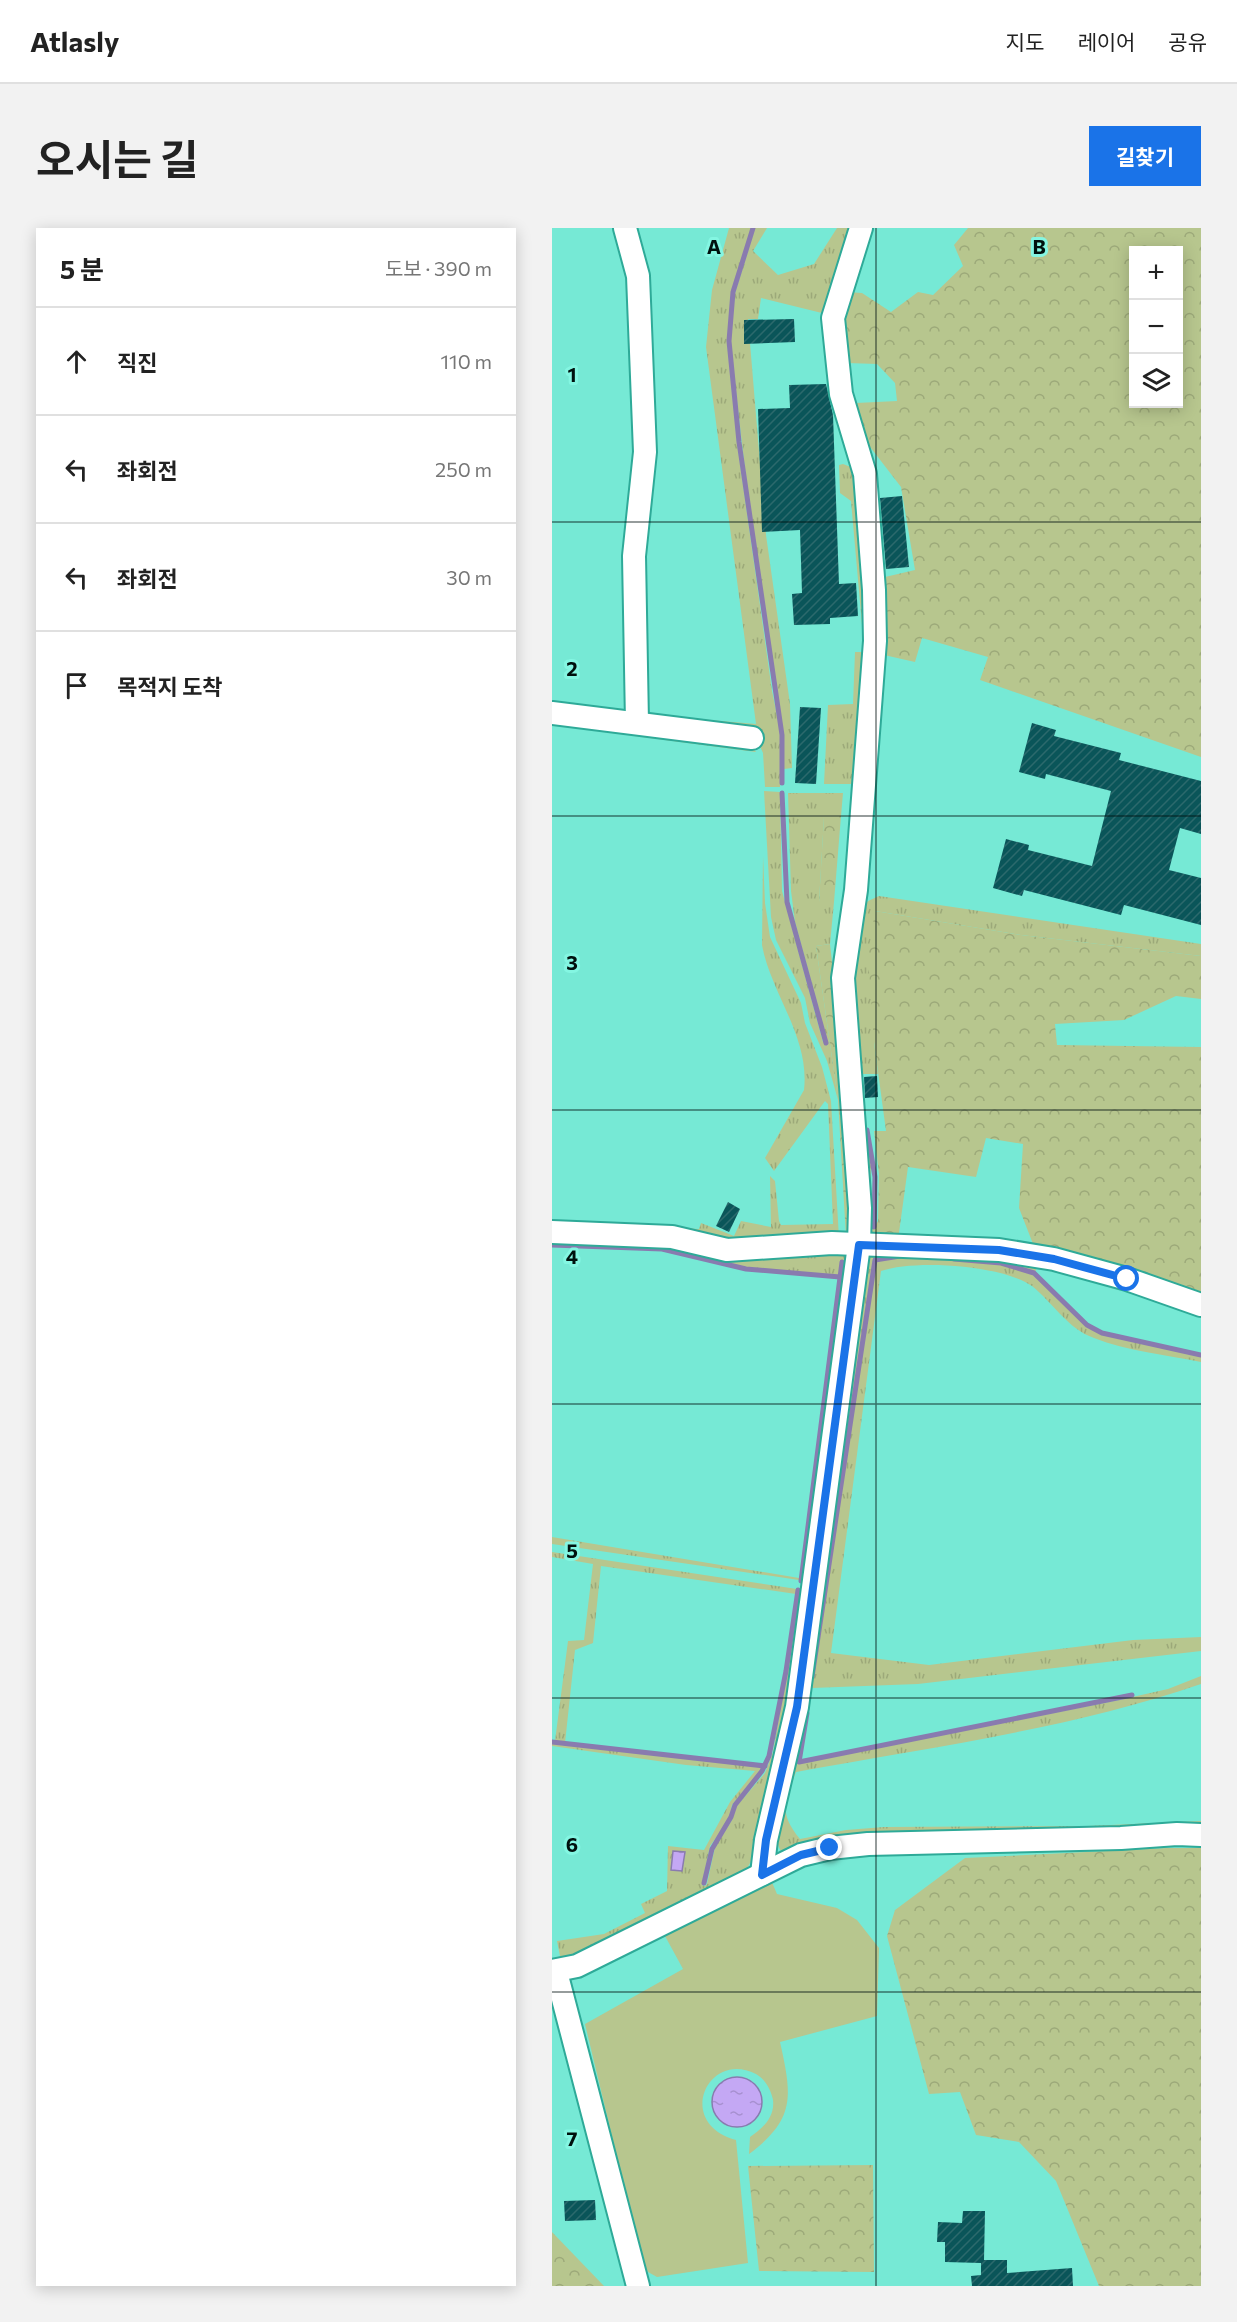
<!DOCTYPE html>
<html lang="ko">
<head>
<meta charset="utf-8">
<style>
	:root { --surface:#fff; --page:#f2f2f2; --text:#222; --muted:#767676; --line:#e0e0e0; --accent:#1a73e8 }
	body { margin:0; font-family:Commissioner,"Noto Sans KR",sans-serif; background:var(--page); color:var(--text) }
	.controls { position:absolute; right:18px; top:18px; display:grid; overflow:hidden; border-radius:0px; box-shadow:0 3px 15px #0003 }
	.controls button { width:54px; height:54px; display:grid; place-items:center; padding:0; border:0; border-bottom:2px solid var(--line); background:var(--surface); color:var(--text); font:30px sans-serif }
	.stop { position:absolute; width:18px; height:18px; margin:-14px; border:4px solid #1a73e8; border-radius:50%; background:#fff }
	.stop.end { background:#1a73e8; border-color:#fff; box-shadow:0 2px 6px #0008 }
	.list { margin:0; padding:0; list-style:none }
	h2 { display:flex; justify-content:space-between; align-items:center; height:78px; margin:0; padding:0 24px; font-size:26px }
	h2 small { font-size:20px; font-weight:400; color:var(--muted) }
	.list li { display:grid; grid-template-columns:39px 1fr auto; gap:18px; align-items:center; box-sizing:border-box; height:108px; padding:0 24px; border-top:2px solid var(--line) }
	.list b { display:block; font-size:22px; white-space:nowrap }
	.list em { font-size:20px; font-style:normal; color:var(--muted) }
	.icon { flex:none; width:33px; height:33px; fill:none; stroke:currentColor; stroke-width:2; stroke-linecap:round; stroke-linejoin:round }
	.map { position:relative; flex:none; width:649px; height:2058px; overflow:hidden; border-radius:0px }
	header { display:flex; align-items:center; gap:36px; box-sizing:border-box; height:84px; padding:0 30px; background:var(--surface); border-bottom:2px solid var(--line) }
	header strong { font-size:28px }
	nav { display:flex; gap:33px; margin-inline-start:auto; font-size:21px }
	.intro { display:flex; align-items:center; justify-content:space-between; box-sizing:border-box; height:144px; padding:0 36px }
	h1 { margin:0; font-size:42px }
	.button { padding:15px 27px; border-radius:0px; background:var(--accent); color:#fff; font-size:21px; font-weight:700 }
	main { display:flex; gap:36px; padding:0 36px }
	aside { flex:1; background:var(--surface); border-radius:0px; box-shadow:0 3px 15px #0003 }
	.map>svg:first-child { display:block }
</style>
</head>
<body>
<header>
<strong>Atlasly</strong>
<nav><a>지도</a><a>레이어</a><a>공유</a></nav>
</header>
<div class="intro"><h1>오시는 길</h1><a class="button">길찾기</a></div>
<main>
<aside>
<h2>5 분<small>도보 · 390 m</small></h2>
<ul class="list">
<li><svg class="icon" aria-label="ahead" viewBox="0 0 24 24"><path d="M12 20V5M6 11l6-6 6 6"/></svg><div><b>직진</b></div><em>110 m</em></li>
<li><svg class="icon" aria-label="left" viewBox="0 0 24 24"><path d="M17 20v-9H6M10 6l-5 5 5 5"/></svg><div><b>좌회전</b></div><em>250 m</em></li>
<li><svg class="icon" aria-label="left" viewBox="0 0 24 24"><path d="M17 20v-9H6M10 6l-5 5 5 5"/></svg><div><b>좌회전</b></div><em>30 m</em></li>
<li><svg class="icon" aria-label="arrive" viewBox="0 0 24 24"><path d="M6 21V4h12l-3 4 3 4H6"/></svg><div><b>목적지 도착</b></div></li>
</ul>
</aside>
<div class="map">
<svg width="649" height="2058" viewBox="0 0 649 2058">
	<defs>
		<pattern id="grass-tufts" width="24" height="20" patternUnits="userSpaceOnUse" patternTransform="scale(1.5)"><rect width="24" height="20" fill="#b7c68e"/><path d="M3 7l-1-3M5 7V3M7 7l1-3M15 17l-1-3M17 17v-4M19 17l1-3" fill="none" stroke="#9ca979"/></pattern>
		<pattern id="forest-crowns" width="20" height="18" patternUnits="userSpaceOnUse" patternTransform="scale(1.5)"><rect width="20" height="18" fill="#b7c68e"/><path d="M2 6a3 3 0 1 1 6 0M12 15a3 3 0 1 1 6 0" fill="none" stroke="#9ca979"/></pattern>
		<pattern id="water-ripples" width="26" height="14" patternUnits="userSpaceOnUse" patternTransform="scale(1.5)"><rect width="26" height="14" fill="#c4a8f4"/><path d="M2 4q2-2 4 0t4 0M15 11q2-2 4 0t4 0" fill="none" stroke="#a790d0"/></pattern>
		<pattern id="building-hatch" width="6" height="6" patternUnits="userSpaceOnUse" patternTransform="scale(1.5)"><rect width="6" height="6" fill="#0a5559"/><path d="M-1 1l2-2M0 6l6-6M5 7l2-2" fill="none" stroke="#2c696c"/></pattern>
	</defs>
	<rect width="100%" height="100%" fill="#76e9d5"/>
	<!-- grass -->
	<g fill="url(#grass-tufts)">
		<path d="M 177,0 L 200,0 L 180,64 L 175,113 L 185,214 L 220,463 L 229,507 L 228,559 L 213,559 L 211,525 L 206,514 L 88,486 L 204,496 L 154,119 L 160,62 Z"/>
		<path d="M 203,0 L 215,0 L 201,23 L 226,47 L 262,36 L 285,0 L 304,0 L 278,87 L 209,70 L 206,91 L 196,91 L 214,307 L 238,476 L 240,540 L 232,541 L 231,507 L 199,292 L 178,113 L 183,65 Z"/>
		<path d="M 291,236 L 304,241 L 317,407 L 311,408 L 299,273 L 288,265 L 287,237 Z"/>
		<path d="M 303,424 L 311,424 L 309,485 L 301,556 L 272,556 L 276,477 L 301,476 Z"/>
		<path d="M 0,491 L 201,520 L 204,524 L 0,497 Z"/>
		<path d="M 212,563 L 228,564 L 230,663 L 271,814 L 275,812 L 243,694 L 239,663 L 236,565 L 291,565 L 289,588 L 272,589 L 267,674 L 282,674 L 278,716 L 264,718 L 286,872 L 275,833 L 258,795 L 253,770 L 224,712 L 219,689 Z"/>
		<path d="M 211,628 L 213,675 L 218,709 L 249,775 L 253,795 L 270,839 L 279,873 L 287,1010 L 213,1017 L 33,995 L 147,1001 L 149,995 L 182,1008 L 189,993 L 219,999 L 218,948 L 223,953 L 227,993 L 229,997 L 281,996 L 276,876 L 273,873 L 222,943 L 213,930 L 252,862 C 258,809 219,766 210,717 Z"/>
		<path d="M 327,668 L 649,716 L 649,728 L 469,707 L 323,683 L 322,814 L 326,846 L 308,846 L 300,765 L 310,683 L 316,673 Z"/>
		<path d="M 82,1017 L 302,1020 L 255,1354 L 250,1353 L 292,1032 L 290,1032 L 287,1048 C 256,1045 225,1043 195,1039 C 157,1033 121,1022 82,1017 Z"/>
		<path d="M 318,1021 C 360,1024 402,1022 443,1025 C 498,1030 553,1048 605,1064 L 487,1035 L 483,1044 C 447,1032 357,1019 321,1032 L 246,1535 L 567,1472 L 616,1461 L 649,1448 L 649,1456 C 518,1501 379,1519 244,1544 C 233,1574 226,1584 248,1611 L 294,1602 L 332,1599 L 536,1598 L 649,1593 L 649,1599 L 282,1608 L 229,1623 C 213,1598 238,1538 243,1509 C 270,1351 288,1191 311,1032 Z"/>
		<path d="M 349,1029 L 449,1036 L 467,1041 L 482,1046 L 493,1055 L 535,1098 L 550,1107 L 649,1128 L 649,1134 C 616,1127 574,1123 542,1110 C 516,1101 501,1075 480,1058 C 450,1037 363,1031 329,1043 L 279,1425 L 377,1437 L 581,1412 L 649,1409 L 649,1423 L 366,1456 L 260,1460 L 324,1033 Z"/>
		<path d="M 0,1309 L 247,1350 L 247,1352 L 0,1316 Z"/>
		<path d="M 0,1324 L 245,1361 L 244,1366 L 49,1338 L 41,1415 L 23,1422 L 13,1515 L 3,1513 L 16,1413 L 32,1412 L 41,1336 L 0,1329 Z"/>
		<path d="M 249,1361 L 255,1363 L 245,1451 L 202,1628 L 193,1644 L 23,1728 L 8,1728 L 5,1713 L 52,1706 L 93,1685 L 89,1676 L 115,1663 L 116,1618 L 152,1622 L 178,1574 L 203,1543 L 134,1537 L 0,1518 L 0,1515 L 211,1539 L 180,1577 L 177,1592 L 158,1618 L 150,1657 L 153,1658 L 155,1656 L 163,1619 L 180,1592 L 183,1580 L 213,1545 L 221,1524 Z"/>
	</g>
	<!-- forest -->
	<g fill="url(#forest-crowns)" fill-rule="evenodd">
		<path d="M 416,0 L 649,0 L 649,529 L 428,452 L 436,429 L 370,410 L 363,434 L 332,427 L 333,349 L 363,342 L 349,259 L 312,211 L 304,175 L 345,173 L 343,155 L 325,136 L 295,135 L 290,87 L 295,64 L 310,65 L 339,84 L 366,64 L 381,67 L 411,38 L 402,17 ZM 582,22 L 626,22 L 626,176 L 582,176 Z"/>
		<path d="M 272,588 L 289,588 L 282,674 L 267,674 Z"/>
		<path d="M 323,683 L 469,707 L 649,728 L 649,771 L 624,768 L 572,792 L 503,796 L 505,817 L 649,819 L 649,1070 L 483,1021 L 467,980 L 471,916 L 434,910 L 424,949 L 356,939 L 346,1012 L 312,1011 L 306,902 L 314,903 L 319,930 L 318,993 L 322,1000 L 326,993 L 327,946 L 322,903 L 334,903 L 322,814 L 316,729 Z"/>
		<path d="M 278,716 L 295,871 L 304,1010 L 294,1009 L 286,872 L 264,718 Z"/>
		<path d="M 615,1620 L 649,1620 L 649,2058 L 547,2058 L 504,1953 L 467,1914 L 424,1907 L 408,1864 L 377,1866 L 335,1708 L 343,1682 L 413,1630 Z"/>
		<path d="M 321,1937 L 322,2044 L 207,2043 L 196,1938 Z"/>
		<path d="M 0,2004 L 52,2058 L 0,2058 Z"/>
	</g>
	<!-- park -->
	<path fill="#b7c68e" d="M 219,1652 L 225,1666 L 285,1680 L 305,1692 L 327,1720 L 325,1788 L 228,1814 C 240,1868 244,1891 197,1926 L 198,1909 C 211,1900 223,1889 221,1872 C 219,1862 213,1851 204,1846 C 156,1821 122,1895 184,1912 L 196,2035 L 105,2049 L 96,2044 L 89,2029 L 33,1796 L 131,1741 L 113,1708 Z"/>
	<!-- water -->
	<g fill="url(#water-ripples)" stroke="#897baf" stroke-width="1.5">
		<path d="M 121,1623 L 133,1624 L 130,1643 L 119,1642 Z"/>
		<circle cx="185" cy="1874" r="25"/>
	</g>
	<g fill="none" stroke-linecap="round" stroke-linejoin="round">
		<!-- stream -->
		<g stroke="#897baf" stroke-width="5">
			<path d="M 201,0 L 181,64 L 177,113 L 187,214 L 230,507 L 230,555"/>
			<path d="M 230,565 L 235,674 L 274,815"/>
			<path d="M 315,902 L 323,949 L 322,999"/>
			<path d="M 0,1017 L 110,1021 L 194,1041 L 288,1049"/>
			<path d="M 402,1031 L 449,1035 L 482,1045 L 535,1097 L 550,1105 L 649,1127"/>
			<path d="M 249,1353 L 290,1034"/>
			<path d="M 260,1449 L 323,1032 L 348,1028"/>
			<path d="M 255,1485 L 247,1534 L 580,1467"/>
			<path d="M 0,1514 L 213,1538"/>
			<path d="M 152,1655 L 160,1621 L 179,1589 L 183,1577 L 210,1543 L 217,1528 L 234,1443 L 246,1362"/>
		</g>
	</g>
	<!-- building -->
	<g fill="url(#building-hatch)">
		<path d="M 242,91 L 243,114 L 192,116 L 192,92 Z"/>
		<path d="M 274,156 L 281,187 L 287,356 L 304,355 L 306,388 L 278,390 L 278,396 L 242,397 L 240,366 L 250,365 L 248,302 L 210,304 L 206,181 L 238,180 L 237,157 Z"/>
		<path d="M 350,268 L 357,339 L 334,341 L 328,270 Z"/>
		<path d="M 248,479 L 269,480 L 264,556 L 243,555 Z"/>
		<path d="M 480,495 L 504,502 L 502,508 L 569,525 L 567,532 L 649,553 L 649,606 L 628,600 L 617,642 L 649,650 L 649,697 L 572,677 L 569,687 L 472,662 L 470,668 L 441,660 L 454,611 L 477,617 L 476,622 L 540,638 L 559,563 L 494,546 L 493,551 L 467,544 Z"/>
		<path d="M 325,848 L 326,869 L 313,870 L 312,849 Z"/>
		<path d="M 176,974 L 188,981 L 177,1004 L 164,998 Z"/>
		<path d="M 43,1972 L 44,1992 L 13,1993 L 12,1973 Z"/>
		<path d="M 411,1983 L 433,1983 L 432,2032 L 455,2032 L 455,2045 L 520,2040 L 521,2058 L 420,2058 L 419,2048 L 429,2047 L 429,2035 L 393,2034 L 393,2014 L 385,2014 L 386,1994 L 410,1995 Z"/>
	</g>
	<g fill="none" stroke-linecap="round" stroke-linejoin="round">
		<!-- minor casing -->
		<g stroke="#2eaa98" stroke-width="26">
			<g id="minor">
				<path d="M 73,0 L 86,48 L 93,224 L 82,328 L 85,495"/>
				<path d="M 0,485 L 200,510"/>
				<path d="M 0,1004 L 120,1009 L 175,1022 L 280,1015 L 447,1022 L 502,1031 L 575,1051 L 649,1077"/>
				<path d="M 210,1646 L 214,1612 L 245,1479 L 307,1017 L 308,980 L 291,750 L 304,662 L 323,413 L 322,362 L 313,246 L 289,166 L 281,90 L 309,0"/>
				<path d="M 0,1743 L 25,1738 L 249,1627 L 278,1620 L 316,1616 L 569,1610 L 625,1606 L 649,1607"/>
				<path d="M 4,1744 L 86,2058"/>
			</g>
		</g>
		<!-- minor -->
		<use href="#minor" stroke="#fff" stroke-width="22"/>
	</g>
	<g fill="none" stroke-linecap="round" stroke-linejoin="round">
		<!-- route -->
		<path stroke="#1a73e8" stroke-width="8" d="M 278,1620 L 249,1627 L 210,1647 L 214,1612 L 245,1479 L 307,1017 L 447,1022 L 502,1031 L 575,1051"/>
	</g>
	<!-- grid -->
	<path fill="none" stroke="#00110e" stroke-width="1.5" stroke-opacity="0.55" d="M 324,0 L 324,2058M 0,294 L 649,294M 0,588 L 649,588M 0,882 L 649,882M 0,1176 L 649,1176M 0,1470 L 649,1470M 0,1764 L 649,1764"/>
	<g font-size="20" text-anchor="middle" font-weight="bold" fill="#00110e" stroke="#84f6e2" stroke-width="6" stroke-linejoin="round" paint-order="stroke">
		<text x="162" y="26">A</text>
		<text x="487" y="26">B</text>
		<text x="20" y="154">1</text>
		<text x="20" y="448">2</text>
		<text x="20" y="742">3</text>
		<text x="20" y="1036">4</text>
		<text x="20" y="1330">5</text>
		<text x="20" y="1624">6</text>
		<text x="20" y="1918">7</text>
	</g>
</svg>
<div class="controls">
<button>+</button>
<button>−</button>
<button><svg class="icon" aria-label="layers" viewBox="0 0 24 24"><path d="M12 4l9 5-9 5-9-5zM3 14l9 5 9-5"/></svg></button>
</div>
<div class="stop" style="left:575px;top:1051px"></div>
<div class="stop end" style="left:278px;top:1620px"></div>
</div>
</main>
</body>
</html>
